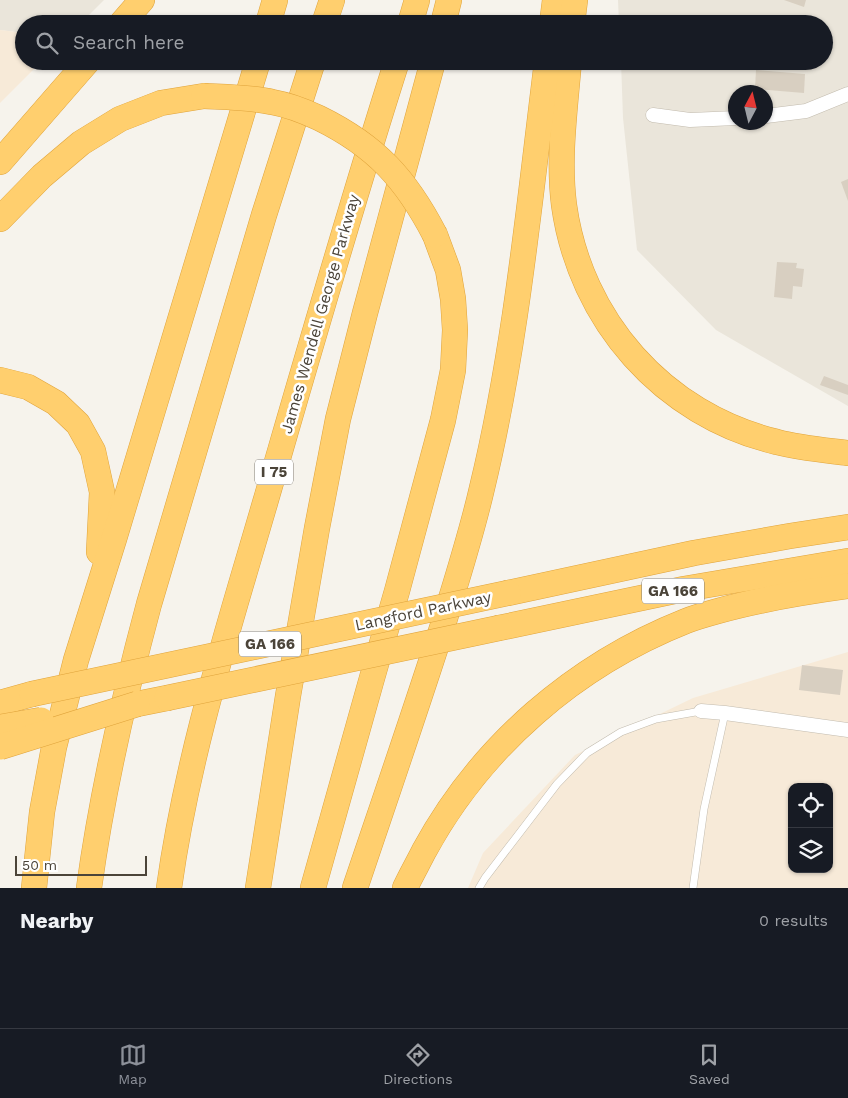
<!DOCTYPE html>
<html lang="en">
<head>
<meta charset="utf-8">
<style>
	:root { --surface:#171b24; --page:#20242c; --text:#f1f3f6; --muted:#9ea1a6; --line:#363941; --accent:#8c9099 }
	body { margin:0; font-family:"Work Sans",sans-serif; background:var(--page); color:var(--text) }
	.controls { position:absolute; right:15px; bottom:15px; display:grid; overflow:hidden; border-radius:10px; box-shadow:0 1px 4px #0004 }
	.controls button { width:45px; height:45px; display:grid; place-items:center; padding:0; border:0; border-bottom:1px solid var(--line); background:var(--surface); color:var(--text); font:25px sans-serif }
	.compass { position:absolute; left:728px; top:85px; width:45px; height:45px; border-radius:50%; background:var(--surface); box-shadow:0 1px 4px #0004; rotate:7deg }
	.scale { position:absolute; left:15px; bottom:12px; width:132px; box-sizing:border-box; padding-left:5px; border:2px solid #4b4439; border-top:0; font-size:14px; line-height:18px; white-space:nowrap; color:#4b4439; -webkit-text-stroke:4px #fff; paint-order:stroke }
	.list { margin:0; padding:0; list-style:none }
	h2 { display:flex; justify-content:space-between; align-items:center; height:65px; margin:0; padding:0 20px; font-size:21px }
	h2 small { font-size:16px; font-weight:400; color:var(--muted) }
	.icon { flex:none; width:28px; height:28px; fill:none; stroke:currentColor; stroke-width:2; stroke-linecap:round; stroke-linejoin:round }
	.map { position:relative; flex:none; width:848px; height:888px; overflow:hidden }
	.search { position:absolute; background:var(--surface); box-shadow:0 1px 4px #0004; left:15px; right:15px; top:15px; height:55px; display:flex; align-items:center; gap:12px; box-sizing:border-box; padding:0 18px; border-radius:28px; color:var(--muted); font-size:19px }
	.sheet { height:140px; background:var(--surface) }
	nav { display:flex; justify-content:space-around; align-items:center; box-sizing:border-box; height:70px; border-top:1px solid var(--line); background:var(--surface); font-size:14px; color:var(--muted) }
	nav a { display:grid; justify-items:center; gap:2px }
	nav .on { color:var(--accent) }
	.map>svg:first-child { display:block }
</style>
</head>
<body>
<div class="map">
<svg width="848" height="888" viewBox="0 0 848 888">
	<rect width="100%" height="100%" fill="#f6f3ec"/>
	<!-- residential -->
	<g fill="#eae5da" fill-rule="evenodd">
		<path d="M 0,0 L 104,0 L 80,24 L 24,24 L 24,33 L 0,30 Z"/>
		<path d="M 618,0 L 848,0 L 848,406 L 716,330 L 637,250 L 623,118 L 621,61 L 824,61 L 824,24 L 619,24 ZM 736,92 L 766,92 L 766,122 L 736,122 Z"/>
	</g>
	<!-- commercial -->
	<g fill="#f7ead8" fill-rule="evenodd">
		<path d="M 0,30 L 24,33 L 24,61 L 42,61 L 0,103 Z"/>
		<path d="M 848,652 L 848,888 L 468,888 L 483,853 L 575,755 L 693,698 ZM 792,787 L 829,787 L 829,869 L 792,869 Z"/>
	</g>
	<!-- building -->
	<g fill="#d8cfc1">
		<path d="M 784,0 L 806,0 L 804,7 Z"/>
		<path d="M 756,70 L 805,74 L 804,93 L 755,89 Z"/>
		<path d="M 848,179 L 848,201 L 841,182 Z"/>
		<path d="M 777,262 L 797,263 L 796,268 L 804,269 L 802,287 L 793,286 L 792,299 L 774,297 Z"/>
		<path d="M 824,376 L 848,385 L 848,395 L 820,385 Z"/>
		<path d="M 802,665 L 843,670 L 840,695 L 799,690 Z"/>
	</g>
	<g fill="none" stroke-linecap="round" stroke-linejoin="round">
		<!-- service casing -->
		<g stroke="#c2bbae" stroke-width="8">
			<g id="service">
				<path d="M 479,888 L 485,878 L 557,784 L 587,753 L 621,732 L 656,719 L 701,711"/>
				<path d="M 693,888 L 704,809 L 725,713"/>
			</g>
		</g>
		<!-- minor casing -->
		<g stroke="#c2bbae" stroke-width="15">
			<g id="minor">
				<path d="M 653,115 L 690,120 L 736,118"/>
				<path d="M 766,116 L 806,111 L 848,94"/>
				<path d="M 701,711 L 725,713 L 848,730"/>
			</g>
		</g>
		<!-- motorway casing -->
		<g stroke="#e0a43c" stroke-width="26">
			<g id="motorway">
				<path d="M 121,24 L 142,0"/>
				<path d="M 268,24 L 275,0"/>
				<path d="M 324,24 L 332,0"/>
				<path d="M 410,24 L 417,0"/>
				<path d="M 443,24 L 449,0"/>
				<path d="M 552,24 L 555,0"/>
				<path d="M 572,24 L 575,0"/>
				<path d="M 569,61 C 565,109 558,158 564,205 C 580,320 663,415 777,442 C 800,448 824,450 848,453"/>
				<path d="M 0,162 L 88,61"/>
				<path d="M 0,219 L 42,176 L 81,143 L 120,119 L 161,103 L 204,96"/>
				<path d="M 0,380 L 28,387 L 56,403 L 78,424 L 93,451 L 102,492 L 99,552"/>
				<path d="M 508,593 L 694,553 L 790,536 L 848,527"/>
				<path d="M 499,628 L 684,589 L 848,561"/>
				<path d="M 0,703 L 32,694"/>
				<path d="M 137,704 L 167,698"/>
				<path d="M 34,888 L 42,812 L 54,747 L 76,660 L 114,539 L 258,61"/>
				<path d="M 89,888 C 102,792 124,697 149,604 L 264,215 L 313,61"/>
				<path d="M 169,888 C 187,757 228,630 265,503 C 308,355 350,208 397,61"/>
				<path d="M 258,888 L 288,696 L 317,528 L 338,419 L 365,313 L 433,61"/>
				<path d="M 313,888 L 372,678 L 397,591 L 443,420 L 453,370 L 455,330 L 453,299 L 448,270 L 435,235"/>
				<path d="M 355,888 C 384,802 414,715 442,628 C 456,582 471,536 482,488 C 516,347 529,205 547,61"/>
				<path d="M 405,888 C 411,875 418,863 424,851 C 481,746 575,665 686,621 C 696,617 707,614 718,611 C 761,599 804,592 848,586"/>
			</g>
		</g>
		<!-- service -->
		<use href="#service" stroke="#fff" stroke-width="7"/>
		<!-- minor -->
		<use href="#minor" stroke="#fff" stroke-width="14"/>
		<!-- motorway -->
		<use href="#motorway" stroke="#ffcf6e" stroke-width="25"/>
		<!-- motorway-bridge casing -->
		<g stroke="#e0a43c" stroke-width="26" stroke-linecap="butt">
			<g id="motorway-bridge">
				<path d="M 204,96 C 227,97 250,97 272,102 C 289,105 304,111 319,118 C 376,146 406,179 435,235"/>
				<path d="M 32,694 L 508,593"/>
				<path d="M 167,698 L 499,628"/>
				<path d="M 1,727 L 41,720"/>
				<path d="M 0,747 L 137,704"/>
			</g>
		</g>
		<!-- motorway-bridge -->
		<use href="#motorway-bridge" stroke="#ffcf6e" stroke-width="25"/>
	</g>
	<g text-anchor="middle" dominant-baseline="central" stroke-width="5" stroke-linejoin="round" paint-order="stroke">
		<!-- shield labels -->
		<g fill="#fff" stroke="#817c74" stroke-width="1">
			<rect x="255" y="459.5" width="38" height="25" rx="4"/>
			<rect x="642" y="578.5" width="62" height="25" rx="4"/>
			<rect x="239" y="631.5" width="62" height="25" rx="4"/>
		</g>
		<g font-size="15" font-weight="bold" fill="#4b4439">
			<text x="274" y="472">I 75</text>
			<text x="673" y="591">GA 166</text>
			<text x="270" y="644">GA 166</text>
		</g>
		<!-- street labels -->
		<g font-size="16" fill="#4b4439" stroke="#fff">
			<text transform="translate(320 314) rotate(-74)">James Wendell George Parkway</text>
			<text transform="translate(423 611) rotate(-12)">Langford Parkway</text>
		</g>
	</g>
</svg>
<div class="controls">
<button><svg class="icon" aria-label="locate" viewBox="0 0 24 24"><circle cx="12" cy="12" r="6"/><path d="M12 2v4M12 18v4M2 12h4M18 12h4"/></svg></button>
<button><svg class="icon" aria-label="layers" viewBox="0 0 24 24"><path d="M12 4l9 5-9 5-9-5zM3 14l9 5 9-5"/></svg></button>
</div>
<svg class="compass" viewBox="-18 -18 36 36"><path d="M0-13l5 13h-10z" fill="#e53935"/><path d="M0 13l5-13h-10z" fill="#9ea1a6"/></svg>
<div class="scale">50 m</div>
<div class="search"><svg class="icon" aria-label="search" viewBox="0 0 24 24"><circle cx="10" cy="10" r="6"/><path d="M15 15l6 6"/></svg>Search here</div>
</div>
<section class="sheet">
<h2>Nearby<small>0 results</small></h2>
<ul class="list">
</ul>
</section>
<nav>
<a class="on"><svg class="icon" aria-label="map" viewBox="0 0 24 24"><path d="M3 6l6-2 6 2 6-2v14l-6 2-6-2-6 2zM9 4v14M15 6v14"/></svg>Map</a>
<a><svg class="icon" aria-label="directions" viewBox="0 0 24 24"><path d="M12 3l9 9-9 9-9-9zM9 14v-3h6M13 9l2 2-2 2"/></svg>Directions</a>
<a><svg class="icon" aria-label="saved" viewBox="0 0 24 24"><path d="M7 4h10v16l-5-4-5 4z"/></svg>Saved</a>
</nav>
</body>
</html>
